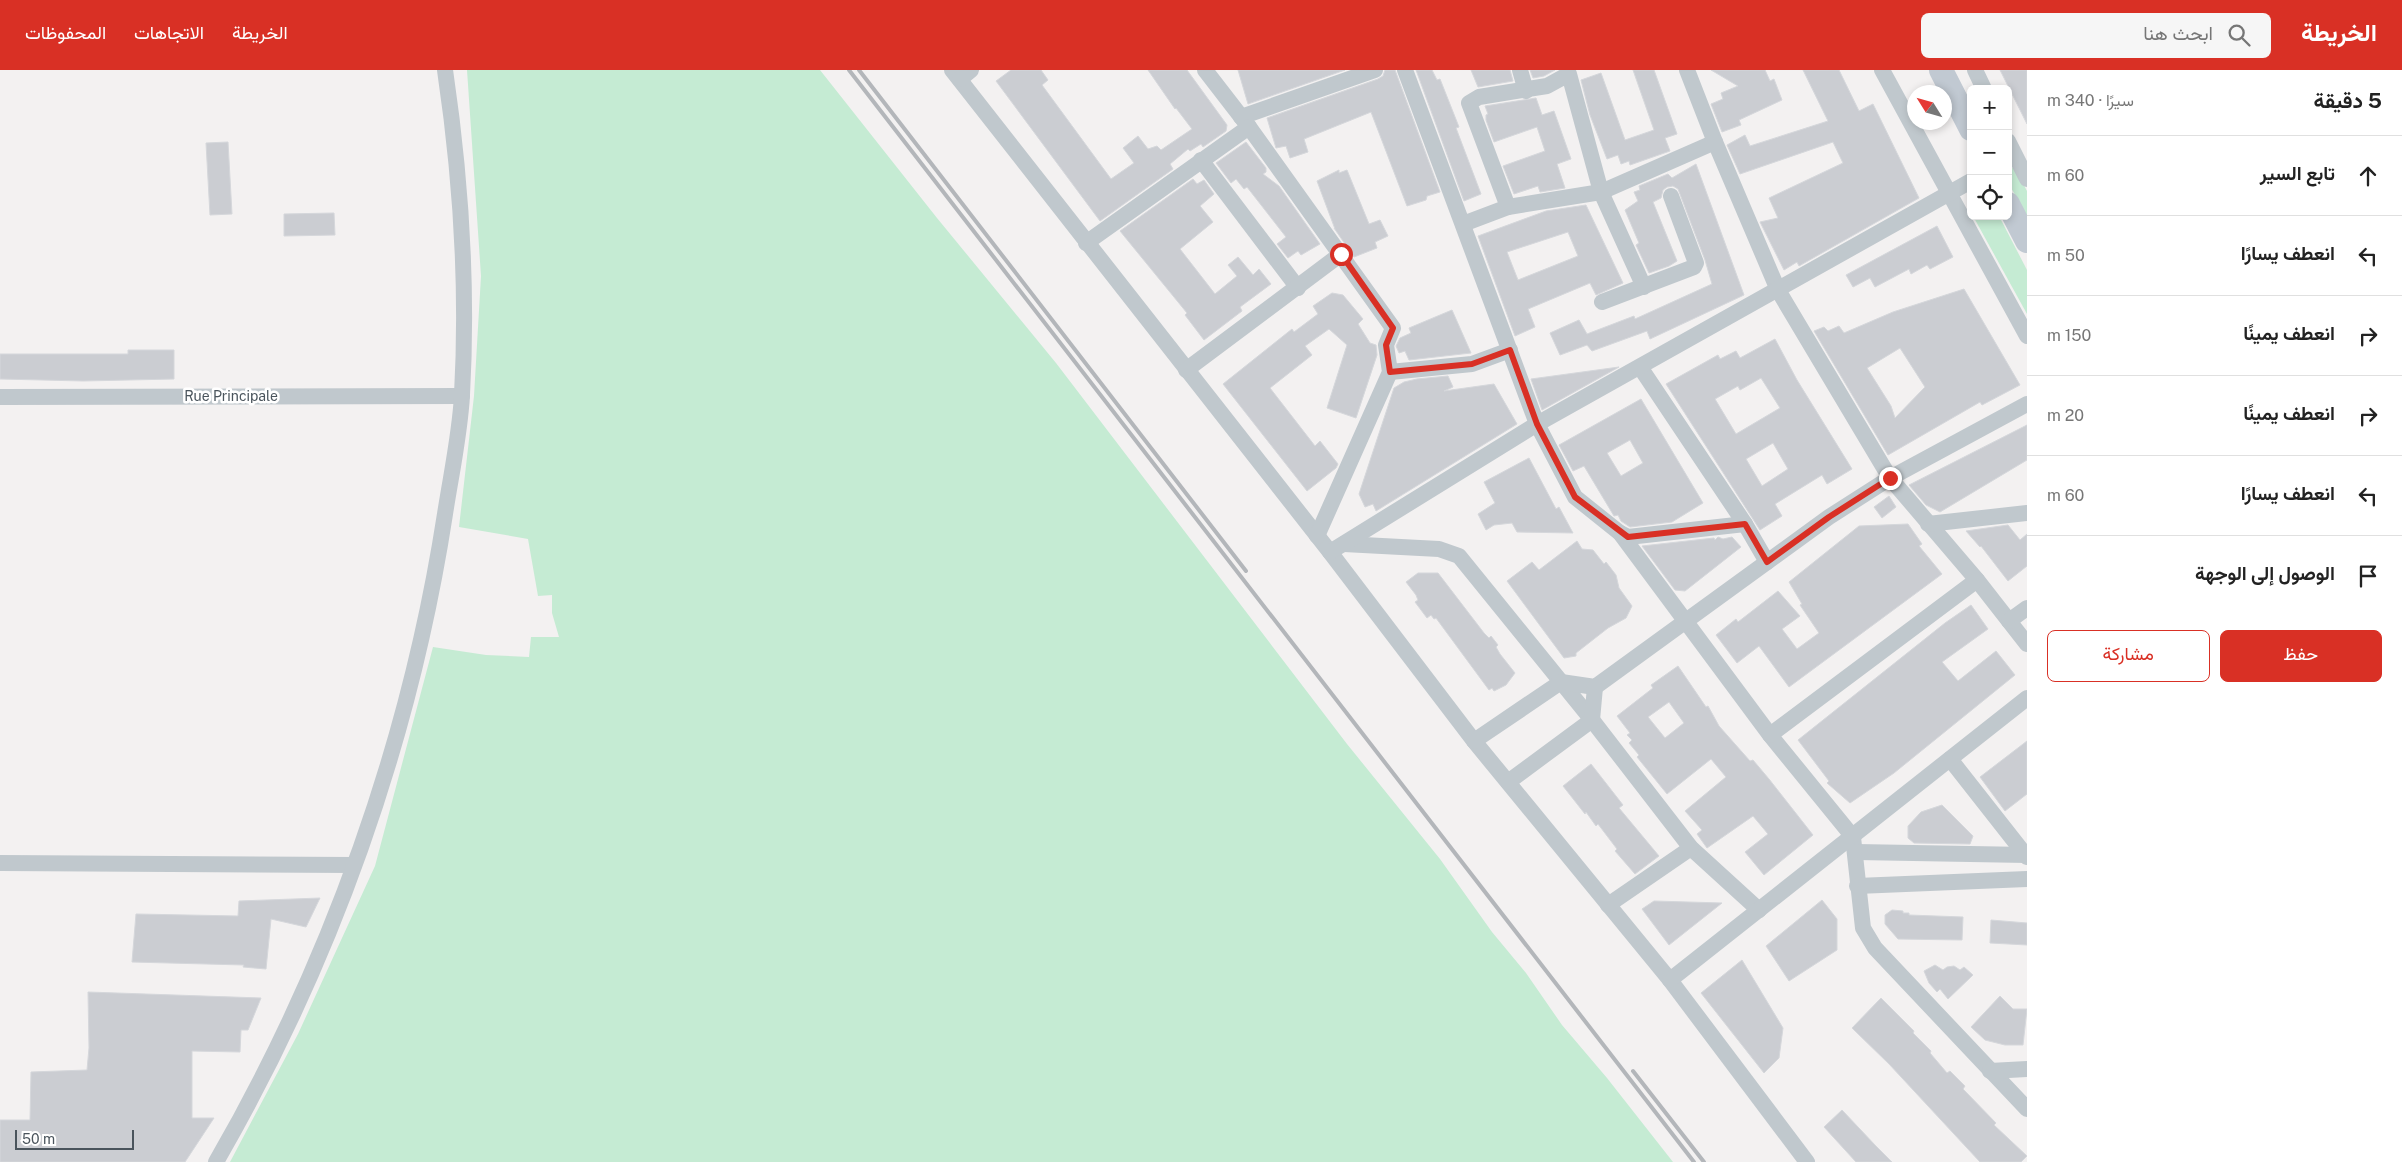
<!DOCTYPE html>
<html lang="ar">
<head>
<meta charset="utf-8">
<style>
	:root { --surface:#fff; --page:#f6f6f6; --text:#222; --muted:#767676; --line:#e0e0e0; --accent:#d93025 }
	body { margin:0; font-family:"Public Sans",Vazirmatn,sans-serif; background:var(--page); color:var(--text); direction:rtl }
	.controls { position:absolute; right:15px; top:15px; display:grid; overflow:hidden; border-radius:8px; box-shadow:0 2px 8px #0003 }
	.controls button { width:45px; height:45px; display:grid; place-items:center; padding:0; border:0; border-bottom:1px solid var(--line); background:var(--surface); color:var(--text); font:25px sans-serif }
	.compass { position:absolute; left:1907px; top:15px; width:45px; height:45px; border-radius:50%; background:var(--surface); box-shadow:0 2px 8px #0003; rotate:307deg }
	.scale { position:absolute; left:15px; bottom:12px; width:119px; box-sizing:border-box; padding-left:5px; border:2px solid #4a545c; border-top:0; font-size:14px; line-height:18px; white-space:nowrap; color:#4a545c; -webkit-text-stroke:4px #fff; paint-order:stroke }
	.stop { position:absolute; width:15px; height:15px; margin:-11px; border:4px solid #d93025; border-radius:50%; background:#fff }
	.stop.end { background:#d93025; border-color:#fff; box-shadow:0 1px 5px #0008 }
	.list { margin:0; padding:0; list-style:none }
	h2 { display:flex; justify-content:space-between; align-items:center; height:65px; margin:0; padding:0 20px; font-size:21px }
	h2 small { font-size:16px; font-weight:400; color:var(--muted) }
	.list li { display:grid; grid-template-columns:32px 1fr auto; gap:15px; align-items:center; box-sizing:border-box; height:80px; padding:0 20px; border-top:1px solid var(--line) }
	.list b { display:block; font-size:19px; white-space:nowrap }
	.list em { font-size:16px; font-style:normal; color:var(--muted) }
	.actions { display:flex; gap:10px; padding:15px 20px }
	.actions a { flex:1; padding:11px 0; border:1px solid var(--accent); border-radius:8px; text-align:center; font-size:18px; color:var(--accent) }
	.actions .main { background:var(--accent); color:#fff }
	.icon { flex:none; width:28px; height:28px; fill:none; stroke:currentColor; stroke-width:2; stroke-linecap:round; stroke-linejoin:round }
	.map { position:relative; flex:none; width:2027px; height:1092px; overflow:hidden; direction:ltr }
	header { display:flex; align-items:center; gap:30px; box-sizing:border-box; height:70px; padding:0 25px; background:var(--accent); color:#fff }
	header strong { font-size:24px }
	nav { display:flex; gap:28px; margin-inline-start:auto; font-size:18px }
	.search { width:350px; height:45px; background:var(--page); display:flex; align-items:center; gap:12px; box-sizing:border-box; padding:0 18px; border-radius:8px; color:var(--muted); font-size:19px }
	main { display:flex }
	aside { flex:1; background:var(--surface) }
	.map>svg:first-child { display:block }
</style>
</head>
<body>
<header>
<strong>الخريطة</strong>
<div class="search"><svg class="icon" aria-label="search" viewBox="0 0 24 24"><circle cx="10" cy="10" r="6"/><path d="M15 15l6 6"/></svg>ابحث هنا</div>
<nav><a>الخريطة</a><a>الاتجاهات</a><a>المحفوظات</a></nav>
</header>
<main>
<aside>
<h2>5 دقيقة<small>سيرًا · 340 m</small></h2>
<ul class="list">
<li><svg class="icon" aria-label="ahead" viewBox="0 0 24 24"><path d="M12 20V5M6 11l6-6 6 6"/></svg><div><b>تابع السير</b></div><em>60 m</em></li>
<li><svg class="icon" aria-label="left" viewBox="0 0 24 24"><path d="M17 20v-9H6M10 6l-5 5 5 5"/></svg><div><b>انعطف يسارًا</b></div><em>50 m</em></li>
<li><svg class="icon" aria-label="right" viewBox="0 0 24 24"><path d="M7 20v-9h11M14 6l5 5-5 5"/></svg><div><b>انعطف يمينًا</b></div><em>150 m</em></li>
<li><svg class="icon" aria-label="right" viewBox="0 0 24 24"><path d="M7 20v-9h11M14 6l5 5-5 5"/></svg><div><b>انعطف يمينًا</b></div><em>20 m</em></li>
<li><svg class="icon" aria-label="left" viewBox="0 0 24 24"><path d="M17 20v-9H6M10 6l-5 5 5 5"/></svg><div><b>انعطف يسارًا</b></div><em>60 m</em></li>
<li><svg class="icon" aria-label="arrive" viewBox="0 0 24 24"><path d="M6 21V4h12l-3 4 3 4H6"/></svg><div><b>الوصول إلى الوجهة</b></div></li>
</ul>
<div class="actions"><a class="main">حفظ</a><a>مشاركة</a></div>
</aside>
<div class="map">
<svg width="2027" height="1092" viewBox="0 0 2027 1092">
	<rect width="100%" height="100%" fill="#f3f1f1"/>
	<!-- green -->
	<g fill="#c5ebd3">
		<path d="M 467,0 L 820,0 L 937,148 L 1056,293 L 1347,674 L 1440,789 L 1492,862 L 1526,903 L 1562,955 L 1607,1008 L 1673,1092 L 230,1092 L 298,964 L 375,796 L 433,577 L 486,585 L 529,587 L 531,567 L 559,567 L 552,543 L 552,525 L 538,526 L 528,469 L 459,457 L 474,326 L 481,206 Z"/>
		<path d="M 2014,97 L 2027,121 L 2027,147 L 2008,112 L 2008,100 Z"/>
		<path d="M 1973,146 L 1999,146 L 2027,200 L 2027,244 Z"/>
	</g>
	<!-- building -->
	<g fill="#cbcdd2" stroke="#d5d7db" fill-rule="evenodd">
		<path d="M 1011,0 L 1041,0 L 1048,10 L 1042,15 L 1111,109 L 1134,93 L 1123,78 L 1138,66 L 1148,79 L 1157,76 L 1161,80 L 1192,59 L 1176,38 L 1175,39 L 1148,0 L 1187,0 L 1227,55 L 1226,61 L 1203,77 L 1201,74 L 1190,81 L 1188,79 L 1170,94 L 1173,99 L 1100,151 L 996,11 Z"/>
		<path d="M 1238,0 L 1345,0 L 1248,34 Z"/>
		<path d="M 1385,0 L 1395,0 L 1440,122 L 1427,126 L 1426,130 L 1407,136 L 1371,42 L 1304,69 L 1308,82 L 1290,88 L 1286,76 L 1276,78 L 1267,48 L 1378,9 L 1383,6 Z"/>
		<path d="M 1416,0 L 1432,0 L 1437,10 L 1440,9 L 1459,57 L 1456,58 L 1481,124 L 1464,131 Z"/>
		<path d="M 1471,0 L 1510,0 L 1513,11 L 1478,17 Z"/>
		<path d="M 1530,0 L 1555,0 L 1544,6 L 1533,8 Z"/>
		<path d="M 1633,0 L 1654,0 L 1677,64 L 1665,68 L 1670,81 L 1630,95 L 1629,91 L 1621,94 L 1618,85 L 1607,89 L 1590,45 L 1581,10 L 1601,3 L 1625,70 L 1654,60 Z"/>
		<path d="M 1711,0 L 1765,0 L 1770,11 L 1774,9 L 1782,30 L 1739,50 L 1741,55 L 1722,62 L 1711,34 L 1723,29 L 1721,23 L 1738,16 Z"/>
		<path d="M 1803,0 L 1839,0 L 1859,41 L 1873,34 L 1919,128 L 1799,196 L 1797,192 L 1784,200 L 1760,152 L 1778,148 L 1769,128 L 1843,93 L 1833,72 L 1740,104 L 1727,75 L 1745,65 L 1750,76 L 1828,51 Z"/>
		<path d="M 2000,0 L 2027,0 L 2027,54 Z"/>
		<path d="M 1536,28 L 1542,45 L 1554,41 L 1571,89 L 1557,94 L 1565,118 L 1540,122 L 1538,116 L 1514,124 L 1503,96 L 1545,81 L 1537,57 L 1494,72 L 1486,50 L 1486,45 L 1488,44 L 1485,36 Z"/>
		<path d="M 228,72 L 232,144 L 210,145 L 206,73 Z"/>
		<path d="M 1246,72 L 1266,98 L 1266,102 L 1263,104 L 1279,116 L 1320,174 L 1301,185 L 1298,181 L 1288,188 L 1277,174 L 1286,167 L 1247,117 L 1244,119 L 1236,109 L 1231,113 L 1216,93 Z"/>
		<path d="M 1696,94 L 1744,225 L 1650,269 L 1647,261 L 1592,281 L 1587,275 L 1560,285 L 1550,263 L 1579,250 L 1587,264 L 1634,246 L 1635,249 L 1712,214 L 1705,190 L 1678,119 L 1673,116 L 1667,117 L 1663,120 L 1661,128 L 1653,132 L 1677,191 L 1669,196 L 1649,203 L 1636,175 L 1639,173 L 1625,140 L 1638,131 L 1634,122 L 1640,120 L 1639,116 L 1668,104 L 1672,108 Z"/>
		<path d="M 1339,100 L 1339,103 L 1347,100 L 1369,154 L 1380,150 L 1388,166 L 1375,172 L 1377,178 L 1354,187 L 1334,158 L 1335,159 L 1317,111 Z"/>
		<path d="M 1193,109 L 1197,114 L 1204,110 L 1214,124 L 1200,136 L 1213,152 L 1180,179 L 1215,224 L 1237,206 L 1228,195 L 1238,187 L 1253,205 L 1259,199 L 1271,214 L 1240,237 L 1242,241 L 1204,270 L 1185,245 L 1187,243 L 1120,161 Z"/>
		<path d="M 1586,135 L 1623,213 L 1596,225 L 1590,213 L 1528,239 L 1535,257 L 1515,266 L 1478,166 L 1546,141 ZM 1568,162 L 1578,186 L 1518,210 L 1507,182 Z"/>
		<path d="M 334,143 L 335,165 L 284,166 L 284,144 Z"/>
		<path d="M 1937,156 L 1953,187 L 1930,199 L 1927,195 L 1911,204 L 1909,199 L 1875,217 L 1870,208 L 1853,217 L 1846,205 Z"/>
		<path d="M 1964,219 L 2020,315 L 1982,335 L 1980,332 L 1888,385 L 1814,261 L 1824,257 L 1828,261 L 1839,256 L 1844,263 L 1893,242 ZM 1900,278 L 1925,317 L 1895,348 L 1891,336 L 1867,298 Z"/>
		<path d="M 1332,223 L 1343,225 L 1363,249 L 1358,254 L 1370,273 L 1376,275 L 1377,285 L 1356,348 L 1327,338 L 1347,275 L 1329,259 L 1305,276 L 1312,285 L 1270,318 L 1315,376 L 1320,371 L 1338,394 L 1336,398 L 1307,421 L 1223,314 L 1292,259 L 1294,262 L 1318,244 L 1313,236 Z"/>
		<path d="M 1452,240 L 1471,283 L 1409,290 L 1405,281 L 1399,283 L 1396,276 L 1400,268 L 1411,263 L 1409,258 Z"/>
		<path d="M 1775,269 L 1797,310 L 1852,399 L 1827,414 L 1822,405 L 1775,434 L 1782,446 L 1760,460 L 1666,314 L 1718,285 L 1720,289 L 1736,281 L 1740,288 ZM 1761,308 L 1780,338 L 1736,364 L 1715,329 L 1738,316 L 1740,320 ZM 1773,373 L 1788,399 L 1762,416 L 1746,389 Z"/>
		<path d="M 128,280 L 174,280 L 174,309 L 83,311 L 0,309 L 0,284 L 128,284 Z"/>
		<path d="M 1619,297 L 1542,340 L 1531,309 Z"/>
		<path d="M 1448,306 L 1453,317 L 1444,321 L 1494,314 L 1517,354 L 1376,441 L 1373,434 L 1365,437 L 1359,424 L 1394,318 L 1404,312 L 1417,309 Z"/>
		<path d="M 1641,329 L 1703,433 L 1672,452 L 1630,457 L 1621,451 L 1618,445 L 1614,446 L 1584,396 L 1573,401 L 1559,375 ZM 1630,370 L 1643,393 L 1621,406 L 1607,383 Z"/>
		<path d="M 2027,355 L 2027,390 L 1940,442 L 1926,435 L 1909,415 Z"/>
		<path d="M 1529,388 L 1556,439 L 1559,437 L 1573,463 L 1517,462 L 1512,453 L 1494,455 L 1486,460 L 1478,444 L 1495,433 L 1484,412 Z"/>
		<path d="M 1889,426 L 1896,437 L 1882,448 L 1874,437 Z"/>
		<path d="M 1908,454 L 1922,474 L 1919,476 L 1942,504 L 1789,617 L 1759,576 L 1737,593 L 1716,565 L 1736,549 L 1738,552 L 1778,521 L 1800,546 L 1782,559 L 1797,579 L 1819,563 L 1800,535 L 1802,534 L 1789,512 L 1859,456 Z"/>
		<path d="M 2008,455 L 2020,470 L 2027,464 L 2027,496 L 2008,511 L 1981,476 L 1980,477 L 1966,461 Z"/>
		<path d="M 1718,467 L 1723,469 L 1732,467 L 1741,477 L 1685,521 L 1675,520 L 1642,476 L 1714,468 L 1715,470 Z"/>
		<path d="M 1577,471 L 1582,479 L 1593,480 L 1604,494 L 1606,492 L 1616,505 L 1619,518 L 1632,536 L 1626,548 L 1608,558 L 1576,583 L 1576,586 L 1564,588 L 1507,511 L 1532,492 L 1539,500 Z"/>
		<path d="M 1418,503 L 1438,503 L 1484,563 L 1489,568 L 1491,566 L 1498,575 L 1496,577 L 1500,584 L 1515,603 L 1506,615 L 1494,621 L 1492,618 L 1489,620 L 1436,548 L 1434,549 L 1431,545 L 1427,548 L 1415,532 L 1418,530 L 1416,525 L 1406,512 Z"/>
		<path d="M 1971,535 L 1988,559 L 1942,592 L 1958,611 L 1996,581 L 2015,605 L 1894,703 L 1850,733 L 1827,713 L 1829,711 L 1798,670 L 1945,553 Z"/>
		<path d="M 1678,596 L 1706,637 L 1708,636 L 1719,656 L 1750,691 L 1753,690 L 1769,709 L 1813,765 L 1764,805 L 1745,782 L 1768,764 L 1753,746 L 1707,778 L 1697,764 L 1702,760 L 1685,741 L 1726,707 L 1711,689 L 1667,724 L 1637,687 L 1639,685 L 1629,673 L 1632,670 L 1627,665 L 1630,663 L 1617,646 L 1653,618 L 1651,615 ZM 1669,632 L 1684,653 L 1665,668 L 1648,647 Z"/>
		<path d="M 2027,671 L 2027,724 L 2005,741 L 1980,707 Z"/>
		<path d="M 1591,694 L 1623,735 L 1619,738 L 1659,786 L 1635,804 L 1615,781 L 1617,779 L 1598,754 L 1596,756 L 1586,742 L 1585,744 L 1563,716 Z"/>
		<path d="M 1942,735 L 1973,766 L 1970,774 L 1914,773 L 1908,768 L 1908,756 L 1921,742 Z"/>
		<path d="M 320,828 L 306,857 L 271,849 L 266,899 L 243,897 L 244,895 L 132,892 L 136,844 L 238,846 L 239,831 Z"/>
		<path d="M 1822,830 L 1837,849 L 1837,880 L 1789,911 L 1766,876 Z"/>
		<path d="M 1654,831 L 1722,833 L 1669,875 L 1642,839 Z"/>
		<path d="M 1892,840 L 1903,841 L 1903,843 L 1909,843 L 1909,845 L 1963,847 L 1962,870 L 1898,869 L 1885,854 L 1885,845 Z"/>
		<path d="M 1991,850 L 2027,853 L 2027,875 L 1990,873 Z"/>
		<path d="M 1742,890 L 1783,958 L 1779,988 L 1764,1003 L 1701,923 Z"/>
		<path d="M 1935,895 L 1943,900 L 1947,897 L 1954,896 L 1960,900 L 1964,897 L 1973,905 L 1948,929 L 1940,919 L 1937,922 L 1929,913 L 1924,901 Z"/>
		<path d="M 88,922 L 261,928 L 248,960 L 241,960 L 240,982 L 192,981 L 192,1048 L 214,1048 L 185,1092 L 0,1092 L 0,1050 L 30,1050 L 31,1002 L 87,1000 L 89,978 Z"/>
		<path d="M 2000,926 L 2013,939 L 2027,939 L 2023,975 L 2005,975 L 1985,970 L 1971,957 Z"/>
		<path d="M 1881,928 L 1914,961 L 1913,963 L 1931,981 L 1930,983 L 1947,1003 L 1950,1001 L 1965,1016 L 1963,1019 L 1996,1053 L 1994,1055 L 2027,1086 L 2021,1092 L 1980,1092 L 1889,994 L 1852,958 Z"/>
		<path d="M 1842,1040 L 1875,1075 L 1892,1092 L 1856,1092 L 1824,1057 Z"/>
	</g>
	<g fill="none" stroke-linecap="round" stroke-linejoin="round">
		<!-- street -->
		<g stroke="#c0c8cd" stroke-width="16">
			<path d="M 952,0 L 1330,482 L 1474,671 L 1670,910 L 1807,1092"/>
			<path d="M 1205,0 L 1249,57 L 1393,258 L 1386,275 L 1390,302 L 1317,466"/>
			<path d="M 1405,0 L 1537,354 L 1575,427 L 1620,463 L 1770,665 L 1853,767 L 1863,858 L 1875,878 L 2027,1039"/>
			<path d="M 1520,0 L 1526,21"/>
			<path d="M 1687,0 L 1715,72 L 1778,220 L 1890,408 L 1977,510 L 2027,574"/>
			<path d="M 1882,0 L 2027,266"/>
			<path d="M 1975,0 L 1984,19"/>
			<path d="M 960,9 L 971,0"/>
			<path d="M 1241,47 L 1375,0"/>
			<path d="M 2008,71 L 2027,109"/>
			<path d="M 1201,90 L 1298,218"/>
			<path d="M 1508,137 L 1469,33 L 1479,27 L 1547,16 L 1569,4 L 1601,122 L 1644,217"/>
			<path d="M 1463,154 L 1508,137 L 1601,122 L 1715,72"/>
			<path d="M 1086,173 L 1249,57"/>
			<path d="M 1602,232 L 1694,197 L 1696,193 L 1671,126"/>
			<path d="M 1640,297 L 1745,454 L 1767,492"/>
			<path d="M 1186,300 L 1341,184"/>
			<path d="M 1390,302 L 1472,294 L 1510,280"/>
			<path d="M 0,327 L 462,326"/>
			<path d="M 1928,454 L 2027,443"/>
			<path d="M 1620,463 L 1628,467 L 1745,454"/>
			<path d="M 1344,474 L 1439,479 L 1459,486 L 1592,650 L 1691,778 L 1759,840"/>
			<path d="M 1330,482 L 1537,354 L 1971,111"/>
			<path d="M 2009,551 L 2027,538"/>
			<path d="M 1770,665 L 1977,510"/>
			<path d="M 1474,671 L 1561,612 L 1595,617 L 1829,447 L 1890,408 L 2027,334"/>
			<path d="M 1950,689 L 2027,787"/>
			<path d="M 1508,712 L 1592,650 L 1595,617"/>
			<path d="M 1856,782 L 2027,785"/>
			<path d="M 0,793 L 354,795"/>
			<path d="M 1857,816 L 2027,809"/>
			<path d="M 1608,835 L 1691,778"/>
			<path d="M 1670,910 L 2027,628"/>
			<path d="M 1990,1001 L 2027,999"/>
			<path d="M 216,1092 C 331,893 410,671 445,444 C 451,405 460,364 462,325 C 468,216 461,108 445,0"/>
		</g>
		<!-- secondary -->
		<g stroke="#c1c9d2" stroke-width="24">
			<path d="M 1941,0 L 1971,59"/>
			<path d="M 2008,134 L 2027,171"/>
		</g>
		<!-- rail -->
		<g stroke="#b3b6ba" stroke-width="4">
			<path d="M 849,0 L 1694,1092"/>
			<path d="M 859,0 L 1246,501"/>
			<path d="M 1633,1001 L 1704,1092"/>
		</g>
	</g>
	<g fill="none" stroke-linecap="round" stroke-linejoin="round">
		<!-- route -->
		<path stroke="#d93025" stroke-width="6" d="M 1341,184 L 1393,258 L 1386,275 L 1390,302 L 1472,294 L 1510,280 L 1537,354 L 1575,427 L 1628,467 L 1745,454 L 1767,492 L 1829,447 L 1890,408"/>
	</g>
	<g text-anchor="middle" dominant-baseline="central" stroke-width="5" stroke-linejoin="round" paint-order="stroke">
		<!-- street labels -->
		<g font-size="14" fill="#4a545c" stroke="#fff">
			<text x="231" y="326">Rue Principale</text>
		</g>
	</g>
</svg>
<div class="controls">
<button>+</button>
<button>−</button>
<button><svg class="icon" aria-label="locate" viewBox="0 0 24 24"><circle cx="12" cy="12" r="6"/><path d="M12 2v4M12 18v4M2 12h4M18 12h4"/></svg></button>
</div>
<svg class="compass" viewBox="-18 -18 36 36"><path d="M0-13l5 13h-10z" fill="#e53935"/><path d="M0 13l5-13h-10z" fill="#767676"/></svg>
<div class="scale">50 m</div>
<div class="stop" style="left:1341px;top:184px"></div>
<div class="stop end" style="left:1890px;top:408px"></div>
</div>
</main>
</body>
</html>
